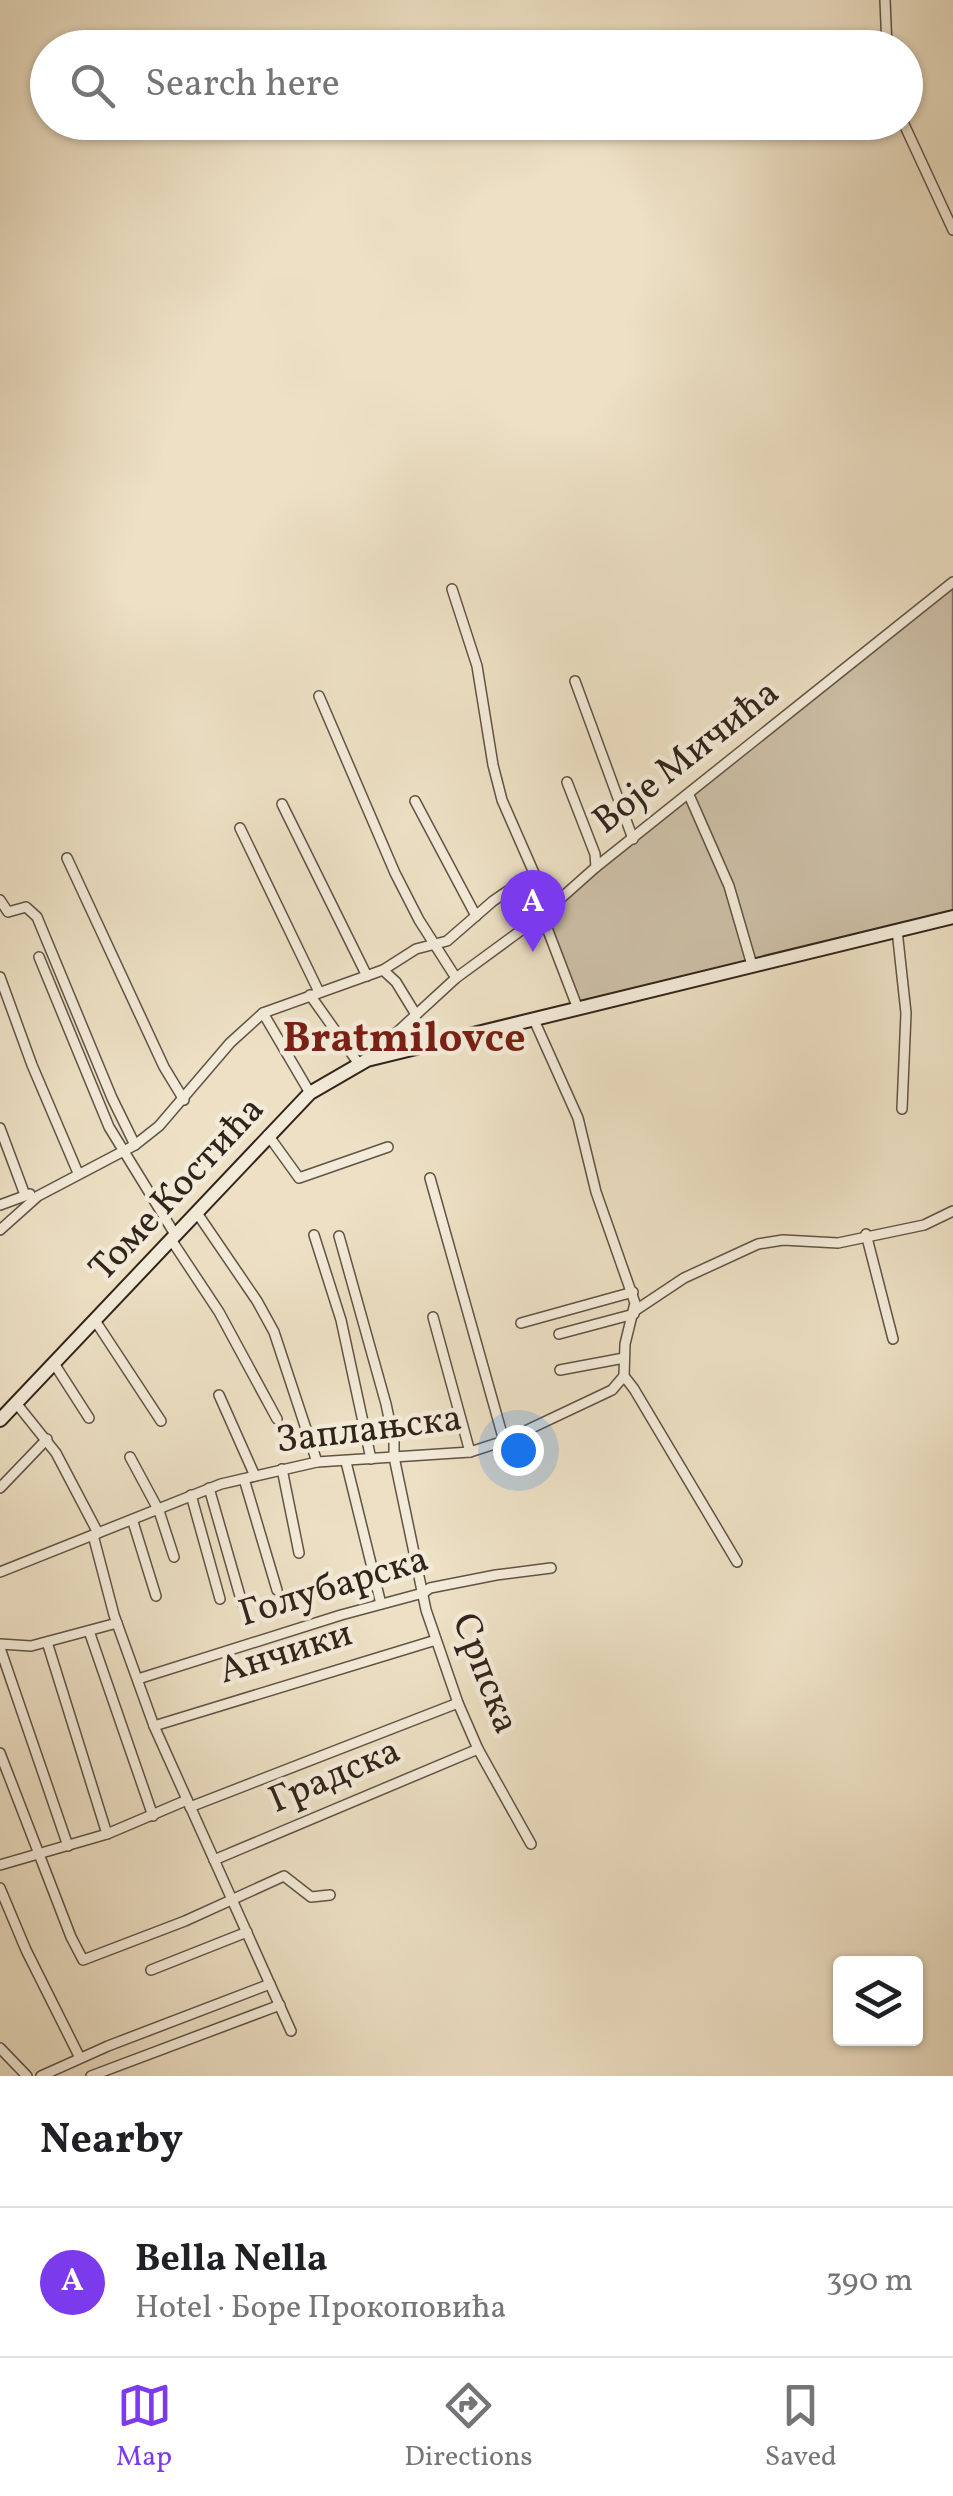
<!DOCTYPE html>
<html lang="en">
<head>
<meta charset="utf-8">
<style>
	:root { --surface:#fff; --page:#f6f6f6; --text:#202124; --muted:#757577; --line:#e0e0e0; --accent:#7c3aed }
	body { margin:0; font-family:Vollkorn,serif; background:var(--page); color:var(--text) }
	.controls { position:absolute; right:30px; bottom:30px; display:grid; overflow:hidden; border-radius:10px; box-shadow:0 2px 8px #0004 }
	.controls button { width:90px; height:90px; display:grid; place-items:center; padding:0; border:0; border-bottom:2px solid var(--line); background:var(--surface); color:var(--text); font:50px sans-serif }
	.you { position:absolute; left:518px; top:1450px; width:35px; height:35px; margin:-25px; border:8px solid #fff; border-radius:50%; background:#1a73e8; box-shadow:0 0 0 15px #1a73e833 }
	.badge { display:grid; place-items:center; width:65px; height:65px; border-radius:50%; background:var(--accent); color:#fff; font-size:32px; font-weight:700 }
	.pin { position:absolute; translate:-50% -82px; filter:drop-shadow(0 2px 5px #0008) }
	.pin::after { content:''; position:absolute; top:52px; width:35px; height:30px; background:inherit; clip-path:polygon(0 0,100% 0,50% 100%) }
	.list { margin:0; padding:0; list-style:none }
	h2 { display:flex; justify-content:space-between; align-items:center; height:130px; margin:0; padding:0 40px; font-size:42px }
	h2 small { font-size:32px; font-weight:400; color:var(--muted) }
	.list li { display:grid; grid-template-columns:65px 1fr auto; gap:30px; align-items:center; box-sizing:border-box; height:150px; padding:0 40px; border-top:2px solid var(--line) }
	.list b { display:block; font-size:38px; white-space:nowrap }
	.list p { margin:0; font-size:32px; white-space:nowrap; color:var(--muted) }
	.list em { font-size:32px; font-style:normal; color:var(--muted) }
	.icon { flex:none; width:55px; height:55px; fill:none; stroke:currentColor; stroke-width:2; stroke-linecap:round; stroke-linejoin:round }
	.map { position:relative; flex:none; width:953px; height:2076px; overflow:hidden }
	.search { position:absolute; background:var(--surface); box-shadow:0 2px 8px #0004; left:30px; right:30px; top:30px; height:110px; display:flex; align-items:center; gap:25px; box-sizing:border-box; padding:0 35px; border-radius:55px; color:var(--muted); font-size:38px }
	.sheet { height:280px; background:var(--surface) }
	nav { display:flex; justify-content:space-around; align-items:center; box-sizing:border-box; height:140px; border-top:2px solid var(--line); background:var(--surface); font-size:28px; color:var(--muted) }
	nav a { display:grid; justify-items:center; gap:5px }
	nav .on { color:var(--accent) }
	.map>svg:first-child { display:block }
</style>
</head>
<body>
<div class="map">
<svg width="953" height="2076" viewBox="0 0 953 2076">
	<rect width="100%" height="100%" fill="#ede0c4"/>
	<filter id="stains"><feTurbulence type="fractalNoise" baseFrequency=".002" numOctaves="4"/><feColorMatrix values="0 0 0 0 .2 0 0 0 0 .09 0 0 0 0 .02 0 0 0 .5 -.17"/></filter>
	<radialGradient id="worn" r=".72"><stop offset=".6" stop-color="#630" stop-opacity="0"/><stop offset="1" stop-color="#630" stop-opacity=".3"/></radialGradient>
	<!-- green -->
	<path fill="#cdc0a7" stroke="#807261" stroke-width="2.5" d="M 953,582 L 953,917 L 578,1009 L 542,915 Z"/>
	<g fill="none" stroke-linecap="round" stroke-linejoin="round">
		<!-- street casing -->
		<g stroke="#615345" stroke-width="12">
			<g id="street">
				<path d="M 885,0 L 887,48"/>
				<path d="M 903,122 L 953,230"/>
				<path d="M 452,589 L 477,666 L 493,765 L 502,800 L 534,873 L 542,915 L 578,1009"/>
				<path d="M 575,681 L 633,839"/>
				<path d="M 319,696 L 395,873 L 419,920 L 456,978"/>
				<path d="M 567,782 L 595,854 L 596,867"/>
				<path d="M 689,795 L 729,886 L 752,965"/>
				<path d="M 415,801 L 476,916"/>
				<path d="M 282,804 L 367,976"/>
				<path d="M 240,828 L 319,992"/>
				<path d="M 67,858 L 164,1067 L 184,1100"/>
				<path d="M 516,887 L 540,913"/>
				<path d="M 0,900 L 8,912 L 26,907 L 37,917 L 112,1098 L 135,1145"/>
				<path d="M 897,930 L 906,1013 L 902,1109"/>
				<path d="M 39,957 L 109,1127 L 176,1236"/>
				<path d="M 383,970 L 396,982 L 415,1013 L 409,1034 L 417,1049"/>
				<path d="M 0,977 L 32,1065 L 78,1173"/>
				<path d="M 310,995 L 359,1064"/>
				<path d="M 534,1020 L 578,1118 L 596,1192 L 635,1303 L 625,1344 L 624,1376 L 634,1389 L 737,1562"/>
				<path d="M 369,1058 L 456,978 L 542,915 L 596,867 L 953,582"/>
				<path d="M 310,1093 L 263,1013 L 383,970 L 416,949 L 447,941 L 493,901 L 534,873"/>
				<path d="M 0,1128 L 25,1195"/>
				<path d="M 268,1135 L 299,1178 L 388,1147"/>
				<path d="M 430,1178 L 504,1441"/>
				<path d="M 0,1205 L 30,1194"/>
				<path d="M 197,1213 L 257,1301 L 274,1332 L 317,1462"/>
				<path d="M 0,1230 L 38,1196 L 135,1145 L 159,1126 L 230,1043 L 263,1013"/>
				<path d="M 866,1234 L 893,1339"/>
				<path d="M 314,1235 L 341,1320 L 371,1459"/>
				<path d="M 339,1236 L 386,1404 L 394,1442 L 394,1457 L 426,1610 L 458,1703 L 478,1749 L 531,1844"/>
				<path d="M 172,1241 L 219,1312 L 277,1419"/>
				<path d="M 636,1310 L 684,1278 L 758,1244 L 783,1240 L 838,1243 L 924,1225 L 953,1211"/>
				<path d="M 433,1317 L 470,1452"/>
				<path d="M 96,1322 L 161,1421"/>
				<path d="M 521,1323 L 633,1292"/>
				<path d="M 559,1334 L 634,1314"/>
				<path d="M 55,1365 L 89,1418"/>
				<path d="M 560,1370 L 624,1358"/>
				<path d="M 219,1395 L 255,1476"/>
				<path d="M 16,1403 L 56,1453 L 98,1533"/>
				<path d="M 130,1457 L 159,1511 L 174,1557"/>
				<path d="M 346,1462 L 381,1604"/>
				<path d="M 282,1469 L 299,1553"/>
				<path d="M 244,1479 L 277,1590"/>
				<path d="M 0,1488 L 47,1439"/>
				<path d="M 209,1488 L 242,1603"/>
				<path d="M 191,1495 L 220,1599"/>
				<path d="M 133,1522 L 156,1596"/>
				<path d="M 93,1535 L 114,1615 L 154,1726 L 291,2031"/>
				<path d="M 0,1572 L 221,1484 L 317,1462 L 470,1452 L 504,1441 L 612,1390 L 624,1376"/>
				<path d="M 89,1631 L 153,1816"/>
				<path d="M 47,1642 L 107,1834"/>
				<path d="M 0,1644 L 31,1646 L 117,1623"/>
				<path d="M 0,1648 L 68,1846"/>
				<path d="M 138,1679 L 341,1615 L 423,1593 L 430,1588 L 496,1575 L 551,1568"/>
				<path d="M 154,1726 L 436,1640"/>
				<path d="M 0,1753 L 71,1937 L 83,1960 L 185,1921 L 284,1876 L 311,1897 L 330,1895"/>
				<path d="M 190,1807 L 458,1703"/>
				<path d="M 214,1860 L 478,1749"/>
				<path d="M 0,1865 L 107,1834 L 187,1800"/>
				<path d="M 0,1888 L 26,1950 L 80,2058"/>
				<path d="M 151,1970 L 247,1932"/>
				<path d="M 0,2048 L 27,2076"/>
				<path d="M 41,2076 L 108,2046 L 270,1984"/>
				<path d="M 91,2076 L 280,2005"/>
			</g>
		</g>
		<!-- secondary casing -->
		<g stroke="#32241b" stroke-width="16">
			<path id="secondary" d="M 0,1420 L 310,1093 L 367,1060 L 953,917"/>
		</g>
		<!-- street -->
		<use href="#street" stroke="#f3ebd9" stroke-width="9"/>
		<!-- secondary -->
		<use href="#secondary" stroke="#f3ebd9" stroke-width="12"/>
	</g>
	<g text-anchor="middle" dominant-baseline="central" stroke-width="9" stroke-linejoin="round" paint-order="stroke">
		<!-- street labels -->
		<g font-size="38" fill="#32241b" stroke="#f3ebd9">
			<text transform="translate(687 758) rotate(-38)">Воје Мичића</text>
			<text transform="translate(178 1190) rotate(-47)">Томе Костића</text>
			<text transform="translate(369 1431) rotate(-7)">Заплањска</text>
			<text transform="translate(334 1588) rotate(-17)">Голубарска</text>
			<text transform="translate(286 1654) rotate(-17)">Анчики</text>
			<text transform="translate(484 1674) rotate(69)">Српска</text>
			<text transform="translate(335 1777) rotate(-23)">Градска</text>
		</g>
		<!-- quarter labels -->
		<g font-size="42" font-weight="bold" fill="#7a1f14" stroke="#f3ebd9">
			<text x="404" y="1040">Bratmilovce</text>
		</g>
	</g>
	<rect width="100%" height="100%" filter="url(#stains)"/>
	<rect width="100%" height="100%" fill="url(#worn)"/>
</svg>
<div class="controls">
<button><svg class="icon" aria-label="layers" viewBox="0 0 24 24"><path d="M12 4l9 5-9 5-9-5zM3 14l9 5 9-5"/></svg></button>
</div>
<div class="you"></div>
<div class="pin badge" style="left:533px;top:952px">A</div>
<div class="search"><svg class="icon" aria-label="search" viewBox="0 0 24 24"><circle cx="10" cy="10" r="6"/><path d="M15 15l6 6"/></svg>Search here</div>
</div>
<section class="sheet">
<h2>Nearby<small></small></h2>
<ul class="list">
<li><span class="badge">A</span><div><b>Bella Nella</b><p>Hotel · Боре Прокоповића</p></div><em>390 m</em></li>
</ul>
</section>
<nav>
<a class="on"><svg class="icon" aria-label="map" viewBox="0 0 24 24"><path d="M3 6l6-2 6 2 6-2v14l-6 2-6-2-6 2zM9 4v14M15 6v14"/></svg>Map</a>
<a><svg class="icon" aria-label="directions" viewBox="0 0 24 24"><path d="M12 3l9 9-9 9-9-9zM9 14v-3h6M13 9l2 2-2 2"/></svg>Directions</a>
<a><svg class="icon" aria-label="saved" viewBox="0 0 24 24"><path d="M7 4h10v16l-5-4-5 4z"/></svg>Saved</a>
</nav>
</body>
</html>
